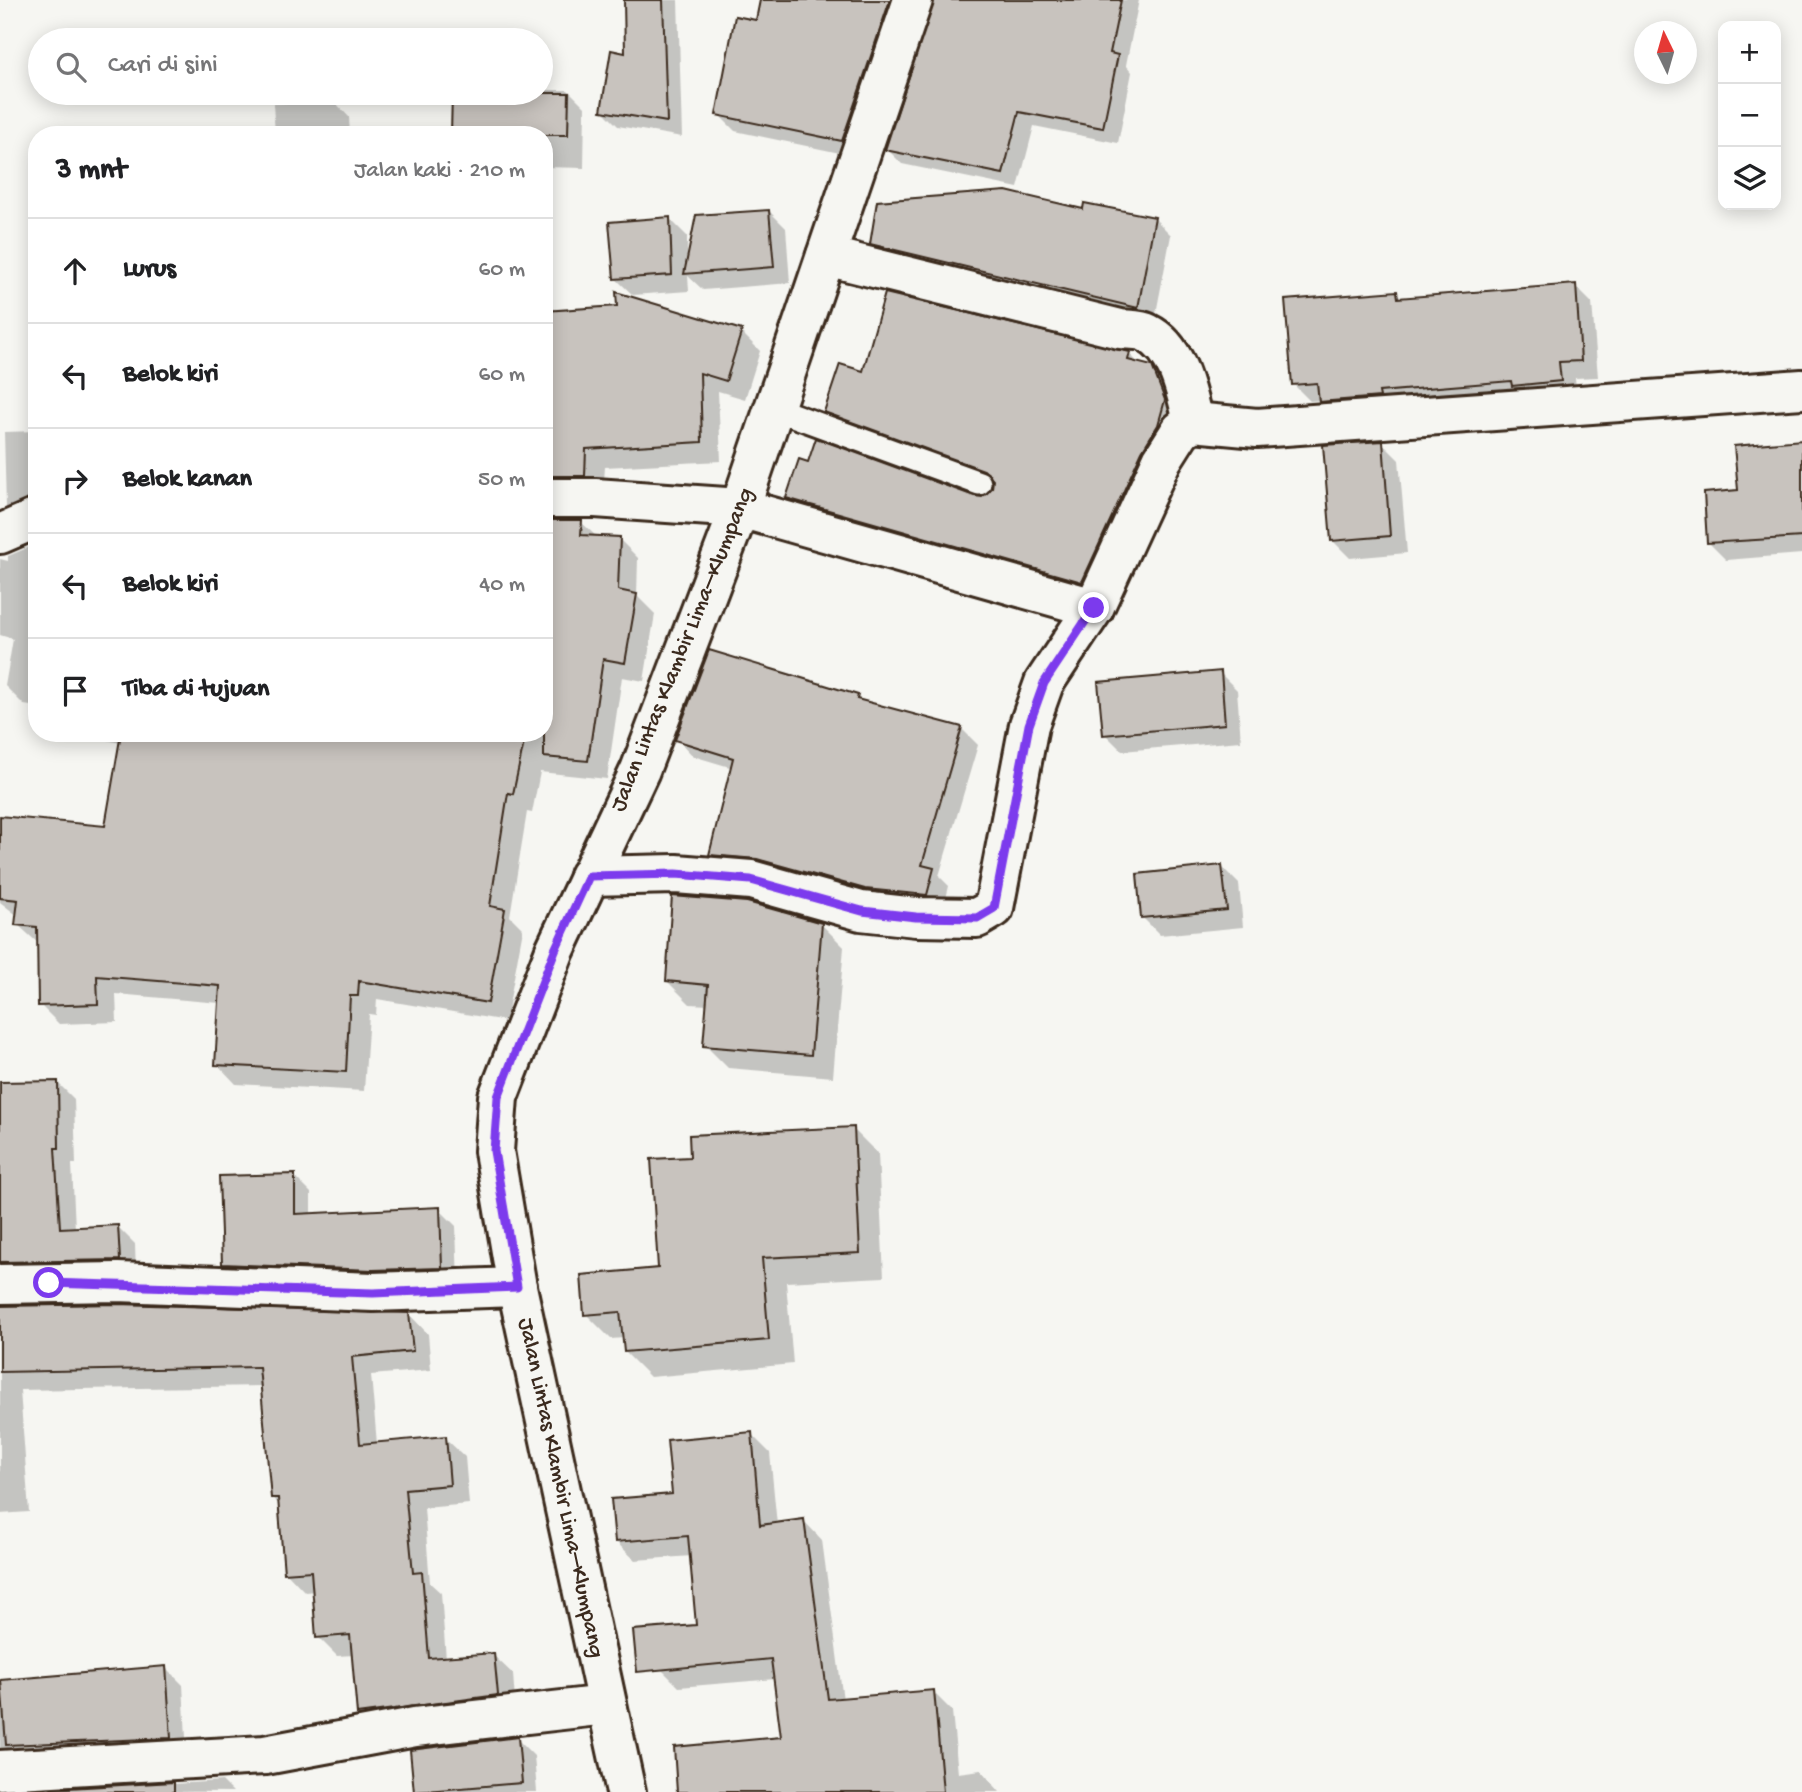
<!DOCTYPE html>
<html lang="id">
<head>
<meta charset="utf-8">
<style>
	:root { --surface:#fff; --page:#f6f6f6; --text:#202124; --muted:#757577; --line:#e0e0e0 }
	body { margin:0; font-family:"Gochi Hand",sans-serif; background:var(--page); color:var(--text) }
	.controls { position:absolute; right:21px; top:21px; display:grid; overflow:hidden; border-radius:14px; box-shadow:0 4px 18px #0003 }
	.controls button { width:63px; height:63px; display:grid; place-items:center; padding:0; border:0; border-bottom:2px solid var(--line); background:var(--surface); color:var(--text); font:35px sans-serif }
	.compass { position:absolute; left:1634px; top:21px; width:63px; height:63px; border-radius:50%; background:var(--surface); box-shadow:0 4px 18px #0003; rotate:355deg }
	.stop { position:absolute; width:21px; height:21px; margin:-16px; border:5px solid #7c3aed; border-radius:50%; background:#fff }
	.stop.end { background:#7c3aed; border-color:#fff; box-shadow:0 2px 7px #0008 }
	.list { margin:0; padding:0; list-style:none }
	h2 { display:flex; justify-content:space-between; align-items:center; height:91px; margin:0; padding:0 28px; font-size:30px }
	h2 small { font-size:23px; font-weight:400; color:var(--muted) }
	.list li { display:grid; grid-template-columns:46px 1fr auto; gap:21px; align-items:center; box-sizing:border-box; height:105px; padding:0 28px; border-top:2px solid var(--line) }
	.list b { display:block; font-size:26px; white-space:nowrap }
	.list em { font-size:23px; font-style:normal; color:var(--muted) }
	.icon { flex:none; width:38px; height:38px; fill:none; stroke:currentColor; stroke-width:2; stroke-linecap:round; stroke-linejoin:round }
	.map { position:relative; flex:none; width:1802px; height:1792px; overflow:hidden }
	.search { position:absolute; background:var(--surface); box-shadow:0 4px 18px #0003; left:28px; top:28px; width:525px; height:77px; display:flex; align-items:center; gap:18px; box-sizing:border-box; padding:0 24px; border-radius:38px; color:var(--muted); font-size:26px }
	.panel { position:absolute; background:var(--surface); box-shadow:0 4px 18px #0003; left:28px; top:126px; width:525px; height:616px; border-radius:28px }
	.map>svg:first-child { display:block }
</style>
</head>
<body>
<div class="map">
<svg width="1802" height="1792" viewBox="0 0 1802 1792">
	<rect width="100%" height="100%" fill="#f6f6f2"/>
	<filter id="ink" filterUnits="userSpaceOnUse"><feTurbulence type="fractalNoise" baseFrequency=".0143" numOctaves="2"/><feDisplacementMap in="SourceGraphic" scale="14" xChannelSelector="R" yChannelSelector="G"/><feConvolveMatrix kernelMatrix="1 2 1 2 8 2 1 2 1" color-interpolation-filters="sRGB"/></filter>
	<g filter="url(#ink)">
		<!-- shadow -->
		<g fill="#0003">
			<path d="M 625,0 L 678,0 L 682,137 L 618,126 L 602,110 L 627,55 Z"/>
			<path d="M 761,0 L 830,0 L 892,60 L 859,157 L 735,131 L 718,114 L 758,22 Z"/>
			<path d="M 937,0 L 1139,0 L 1126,65 L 1132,72 L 1118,143 L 1034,126 L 1018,188 L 902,164 L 887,149 Z"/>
			<path d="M 541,90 L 568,90 L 585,107 L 584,168 L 544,167 L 544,135 L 453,135 L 454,93 L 541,93 Z"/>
			<path d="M 333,100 L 349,117 L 350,135 L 275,135 L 273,104 Z"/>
			<path d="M 769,211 L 786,228 L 790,283 L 703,290 L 688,276 L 689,291 L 633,295 L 616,279 L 670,219 L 687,236 L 687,258 Z"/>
			<path d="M 1084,211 L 1154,218 L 1171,235 L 1154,324 L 889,261 L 872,244 Z"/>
			<path d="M 1575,286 L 1592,303 L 1598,377 L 1575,378 L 1577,398 L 1337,418 L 1320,400 L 1310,401 L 1293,384 L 1397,293 L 1403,299 Z"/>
			<path d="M 544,310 L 741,332 L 760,351 L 745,399 L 718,391 L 721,461 L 605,467 L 603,495 L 544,506 Z"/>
			<path d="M 1129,353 L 1140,365 L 1151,368 L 1179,396 L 1110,608 L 816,525 L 788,498 L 983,498 L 993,490 L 854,439 L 826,411 L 864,374 Z"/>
			<path d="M 37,431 L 37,519 L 23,524 L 6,507 L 4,432 Z"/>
			<path d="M 1802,442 L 1802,554 L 1726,560 L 1709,543 L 1740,492 Z"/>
			<path d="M 1382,443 L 1399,460 L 1407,553 L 1350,558 L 1333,541 Z"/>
			<path d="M 544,520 L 581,522 L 598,538 L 619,539 L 638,558 L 637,596 L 655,614 L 644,681 L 622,677 L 607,779 L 540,772 L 532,813 L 527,812 L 510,916 L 523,929 L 506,1021 L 377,999 L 376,1015 L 369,1014 L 364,1091 L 236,1084 L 217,1064 L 220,1003 L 116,994 L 117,1022 L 59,1024 L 40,1005 L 39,944 L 17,924 L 18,916 L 0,902 L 0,845 L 106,828 L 121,743 L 73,733 L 544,733 Z"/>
			<path d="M 37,544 L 37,707 L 24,705 L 5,686 L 13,639 L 0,635 L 0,559 L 8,561 L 8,556 Z"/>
			<path d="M 1220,673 L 1237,690 L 1241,741 L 1122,751 L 1105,734 Z"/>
			<path d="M 857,697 L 862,702 L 961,728 L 978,745 L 939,876 L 949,886 L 943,911 L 728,870 L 711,854 L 733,768 L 693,756 L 677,739 Z"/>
			<path d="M 1222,867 L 1239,884 L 1243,927 L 1160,935 L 1143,918 Z"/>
			<path d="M 821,924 L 844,947 L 833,1077 L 728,1068 L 705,1045 L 708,1005 L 690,1004 L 667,981 Z"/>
			<path d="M 57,1082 L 74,1099 L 76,1164 L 72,1164 L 75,1229 L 118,1227 L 135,1244 L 136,1276 L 0,1274 L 0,1083 Z"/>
			<path d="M 853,1129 L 878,1154 L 884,1277 L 786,1282 L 793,1364 L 650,1377 L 625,1352 L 624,1338 L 611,1339 L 586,1314 L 659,1270 L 691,1159 Z"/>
			<path d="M 294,1176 L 311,1193 L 311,1215 L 439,1209 L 456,1226 L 458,1284 L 241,1280 L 224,1263 Z"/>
			<path d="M 0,1306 L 409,1314 L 428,1334 L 431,1370 L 371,1375 L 377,1444 L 445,1438 L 465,1457 L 469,1504 L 424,1508 L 430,1583 L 441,1593 L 446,1659 L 493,1655 L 513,1674 L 516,1714 L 378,1733 L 359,1713 L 354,1655 L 337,1656 L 318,1637 L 315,1591 L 305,1592 L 286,1572 L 280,1505 L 272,1498 L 263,1386 L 20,1390 L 29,1512 L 0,1514 Z"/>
			<path d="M 751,1434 L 770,1453 L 777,1525 L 804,1521 L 822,1540 L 843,1700 L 933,1692 L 952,1711 L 958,1773 L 981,1770 L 1000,1792 L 679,1792 L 783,1738 L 775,1679 L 679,1687 L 660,1668 L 698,1626 L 692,1556 L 635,1560 L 616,1542 Z"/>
			<path d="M 166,1668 L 183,1685 L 187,1755 L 0,1762 L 0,1682 Z"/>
			<path d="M 517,1739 L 534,1756 L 537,1792 L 416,1792 L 412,1752 Z"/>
			<path d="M 222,1781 L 233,1792 L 53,1791 Z"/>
		</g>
		<!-- building -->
		<g fill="#c8c3be" stroke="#3b2a1e" stroke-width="2">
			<path d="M 624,0 L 663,0 L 667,122 L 601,111 L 611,50 L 625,53 Z"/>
			<path d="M 760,0 L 890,0 L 842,141 L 716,115 L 735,16 L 756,20 Z"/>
			<path d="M 934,0 L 1121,0 L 1110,53 L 1118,55 L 1103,128 L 1019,112 L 1003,174 L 885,150 Z"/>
			<path d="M 452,93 L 569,93 L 568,135 L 451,135 Z"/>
			<path d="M 1006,191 L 1083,209 L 1084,203 L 1155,217 L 1138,308 L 870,244 L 877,201 Z"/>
			<path d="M 769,210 L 774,267 L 684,274 L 696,215 Z"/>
			<path d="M 670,217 L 672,275 L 614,279 L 609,222 Z"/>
			<path d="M 1576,284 L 1581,361 L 1559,362 L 1561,381 L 1512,386 L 1511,381 L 1379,392 L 1380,397 L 1319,402 L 1317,383 L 1292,385 L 1285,300 L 1397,291 L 1398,298 Z"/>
			<path d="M 616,292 L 742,330 L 726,381 L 700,373 L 702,442 L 586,449 L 585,476 L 544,476 L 544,311 L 617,306 Z"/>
			<path d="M 885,293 L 1130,352 L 1128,360 L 1152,366 L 1165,400 L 1158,425 L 1142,451 L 1082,582 L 786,498 L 799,459 L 808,462 L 816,438 L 974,496 L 982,497 L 992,488 L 993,480 L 984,470 L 824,412 L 840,364 L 863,371 Z"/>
			<path d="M 1802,440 L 1802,537 L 1707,543 L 1704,493 L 1738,490 L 1734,446 Z"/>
			<path d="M 1383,441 L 1390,536 L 1331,541 L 1323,445 Z"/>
			<path d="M 544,520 L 582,520 L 581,535 L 620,537 L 618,590 L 637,594 L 625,663 L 603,659 L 588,761 L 544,757 Z"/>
			<path d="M 709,650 L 858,695 L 857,699 L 962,727 L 922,865 L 934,868 L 927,895 L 865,889 L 757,859 L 709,855 L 733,758 L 675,740 Z"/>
			<path d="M 1221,671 L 1225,724 L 1103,735 L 1098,682 Z"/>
			<path d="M 121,733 L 526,733 L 513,794 L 508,793 L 490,906 L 505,909 L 488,1003 L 359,981 L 358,996 L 350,996 L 346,1072 L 215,1065 L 220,986 L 97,976 L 98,1004 L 38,1006 L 37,927 L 15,925 L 18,900 L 0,898 L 0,816 L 105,826 Z"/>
			<path d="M 1222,865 L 1227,910 L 1141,918 L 1137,874 Z"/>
			<path d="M 672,896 L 747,902 L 822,923 L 811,1055 L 703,1046 L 708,985 L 666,981 Z"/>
			<path d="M 58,1081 L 59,1148 L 55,1148 L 60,1228 L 118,1225 L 120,1260 L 0,1262 L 0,1082 Z"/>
			<path d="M 854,1127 L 860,1253 L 762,1258 L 769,1340 L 624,1352 L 620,1312 L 584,1315 L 581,1275 L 658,1268 L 651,1159 L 690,1157 L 689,1135 Z"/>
			<path d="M 295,1174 L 295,1214 L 440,1207 L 442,1268 L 373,1270 L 222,1264 L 219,1176 Z"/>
			<path d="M 118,1304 L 409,1313 L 413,1351 L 352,1357 L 360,1444 L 446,1436 L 450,1485 L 405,1489 L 413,1573 L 422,1572 L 429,1658 L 494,1653 L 498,1695 L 357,1714 L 350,1635 L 316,1638 L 311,1571 L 284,1573 L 278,1498 L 271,1498 L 259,1367 L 0,1372 L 0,1306 Z"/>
			<path d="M 752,1432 L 760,1525 L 804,1519 L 828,1699 L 934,1690 L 943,1792 L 677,1792 L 674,1747 L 781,1737 L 771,1659 L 637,1672 L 633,1630 L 696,1625 L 688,1536 L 615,1542 L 611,1499 L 672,1494 L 667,1440 Z"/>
			<path d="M 166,1666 L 171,1738 L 6,1745 L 1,1680 Z"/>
			<path d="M 518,1737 L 522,1783 L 414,1792 L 410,1750 Z"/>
			<path d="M 174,1782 L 174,1792 L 52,1792 L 51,1789 Z"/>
		</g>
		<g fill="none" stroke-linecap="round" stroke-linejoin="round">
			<!-- lane casing -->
			<g stroke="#3b2a1e" stroke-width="28">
				<path id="lane" d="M 776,409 L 979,483"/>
			</g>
			<!-- street casing -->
			<g stroke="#3b2a1e" stroke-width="44">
				<g id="street">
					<path d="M 826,256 L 1120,329 C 1127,330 1140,329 1147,333 C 1178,348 1186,392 1193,422"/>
					<path d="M 544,498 L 595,498 L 740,508 L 1094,608"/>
					<path d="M 0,534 L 37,518"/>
					<path d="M 589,876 L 676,874 L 751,880 L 861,911 L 916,917 L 977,918 L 994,908 L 1029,725 L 1044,683 L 1094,608 L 1162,460 L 1181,430 L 1193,422 L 1257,428 L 1802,389"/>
					<path d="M 0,1284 L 118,1282 L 373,1292 L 517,1287"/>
					<path d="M 0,1770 L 265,1755 L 415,1727 L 606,1705"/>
				</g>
			</g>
			<!-- primary casing -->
			<g stroke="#3b2a1e" stroke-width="44">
				<path id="primary" d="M 626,1792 L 517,1287 L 494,1151 L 498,1097 L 555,950 L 640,770 L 740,508 L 913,0"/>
			</g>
			<!-- lane -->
			<use href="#lane" stroke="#f6f6f2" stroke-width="23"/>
			<!-- street -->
			<use href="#street" stroke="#f6f6f2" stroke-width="38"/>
			<!-- primary -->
			<use href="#primary" stroke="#f6f6f2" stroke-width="38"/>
		</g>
	</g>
	<g fill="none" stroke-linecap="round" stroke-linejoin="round" filter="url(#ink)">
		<!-- route -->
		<path stroke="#7c3aed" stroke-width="9" d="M 49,1283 L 373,1293 L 517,1287 L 494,1151 L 498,1097 L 555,950 L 589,876 L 676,874 L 751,880 L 862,911 L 916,917 L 977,918 L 994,908 L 1029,725 L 1044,683 L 1094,608"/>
	</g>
	<g text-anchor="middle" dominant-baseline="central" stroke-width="7" stroke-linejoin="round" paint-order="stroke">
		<!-- street labels -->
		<g font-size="23" fill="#3b2a1e" stroke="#f6f6f2">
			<text transform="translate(683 650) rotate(-68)">Jalan Lintas Klambir Lima–Klumpang</text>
			<text transform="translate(560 1488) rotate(78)">Jalan Lintas Klambir Lima–Klumpang</text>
		</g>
	</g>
</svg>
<div class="controls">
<button>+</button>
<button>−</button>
<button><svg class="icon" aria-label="layers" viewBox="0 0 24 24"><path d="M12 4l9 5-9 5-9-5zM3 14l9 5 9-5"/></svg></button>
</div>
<svg class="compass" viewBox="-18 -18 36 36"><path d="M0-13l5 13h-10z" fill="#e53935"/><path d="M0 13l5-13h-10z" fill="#757577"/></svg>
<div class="stop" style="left:49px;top:1283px"></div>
<div class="stop end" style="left:1094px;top:608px"></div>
<div class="search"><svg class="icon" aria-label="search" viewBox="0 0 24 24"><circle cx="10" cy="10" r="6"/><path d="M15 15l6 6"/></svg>Cari di sini</div>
<section class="panel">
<h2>3 mnt<small>Jalan kaki · 210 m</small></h2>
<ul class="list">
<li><svg class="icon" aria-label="ahead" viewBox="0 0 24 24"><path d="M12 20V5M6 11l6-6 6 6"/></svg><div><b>Lurus</b></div><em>60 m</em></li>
<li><svg class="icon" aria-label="left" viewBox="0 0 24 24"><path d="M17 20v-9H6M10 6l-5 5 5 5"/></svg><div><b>Belok kiri</b></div><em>60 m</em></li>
<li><svg class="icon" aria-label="right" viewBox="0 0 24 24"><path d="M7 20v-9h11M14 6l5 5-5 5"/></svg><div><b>Belok kanan</b></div><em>50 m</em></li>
<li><svg class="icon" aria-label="left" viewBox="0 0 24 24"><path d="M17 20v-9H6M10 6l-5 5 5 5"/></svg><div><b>Belok kiri</b></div><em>40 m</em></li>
<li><svg class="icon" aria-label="arrive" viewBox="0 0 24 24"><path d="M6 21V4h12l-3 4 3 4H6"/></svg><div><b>Tiba di tujuan</b></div></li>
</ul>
</section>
</div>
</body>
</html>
